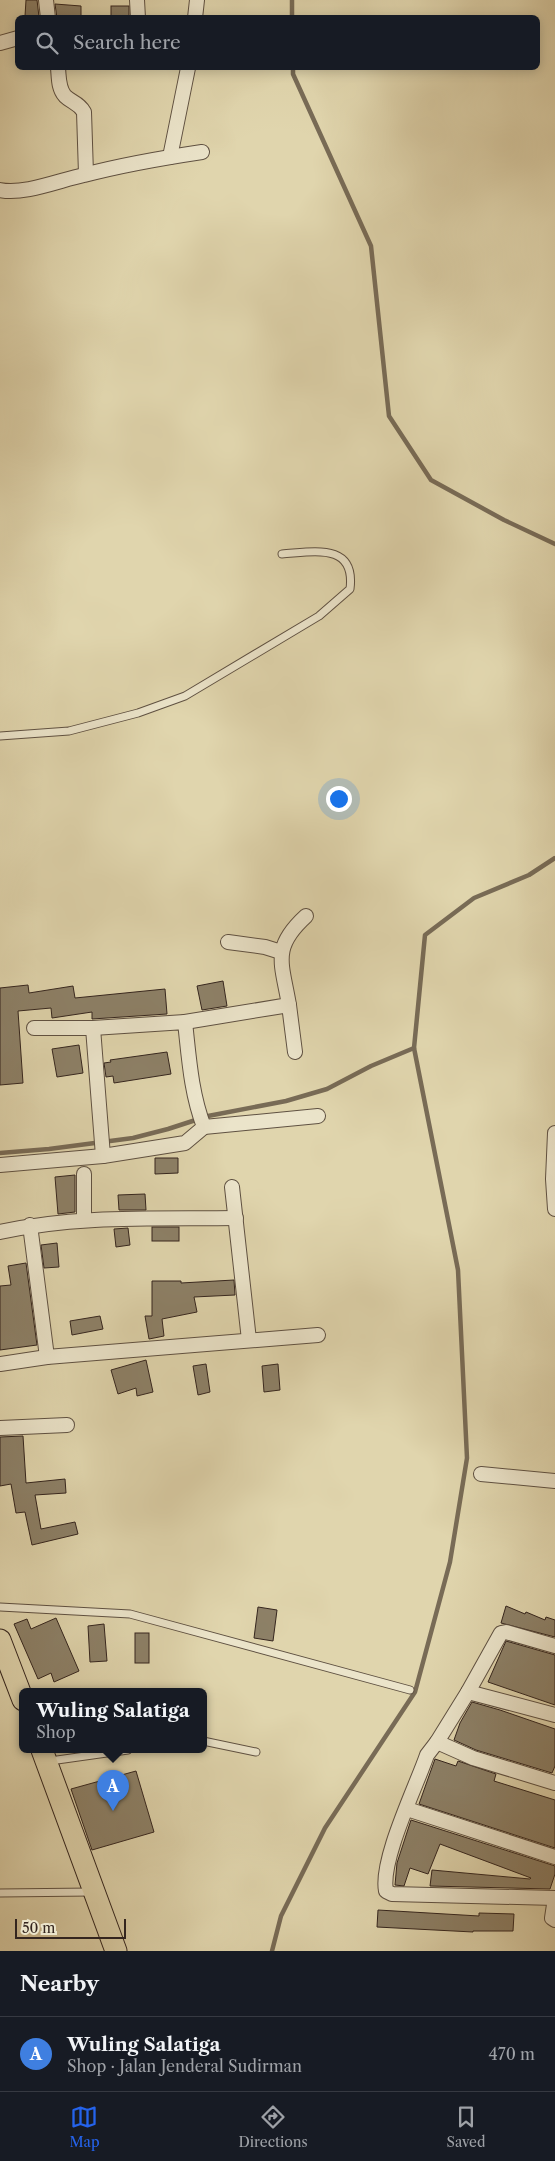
<!DOCTYPE html>
<html lang="en">
<head>
<meta charset="utf-8">
<style>
	:root { --surface:#171b24; --page:#242831; --text:#f1f3f6; --muted:#9ea1a6; --line:#363941; --accent:#2563eb }
	body { margin:0; font-family:"Libre Caslon Text",serif; background:var(--page); color:var(--text) }
	.scale { position:absolute; left:15px; bottom:12px; width:111px; box-sizing:border-box; padding-left:5px; border:2px solid #34251e; border-top:0; font-size:14px; line-height:18px; white-space:nowrap; color:#34251e; -webkit-text-stroke:4px #ebe4ca; paint-order:stroke }
	.you { position:absolute; left:338px; top:798px; width:18px; height:18px; margin:-12px; border:4px solid #fff; border-radius:50%; background:#1a73e8; box-shadow:0 0 0 8px #1a73e833 }
	.badge { display:grid; place-items:center; width:32px; height:32px; border-radius:50%; background:var(--accent); color:#fff; font-size:16px; font-weight:700 }
	.pin { position:absolute; translate:-50% -41px; filter:drop-shadow(0 1px 2px #0008) }
	.pin::after { content:''; position:absolute; top:26px; width:18px; height:15px; background:inherit; clip-path:polygon(0 0,100% 0,50% 100%) }
	.popup { position:absolute; left:19px; top:1688px; width:188px; height:65px; box-sizing:border-box; display:grid; place-content:center; border-radius:8px; background:var(--surface); filter:drop-shadow(0 1px 4px #0005); font-size:16px; white-space:nowrap; color:var(--muted) }
	.popup b { font-size:19px; color:var(--text) }
	.popup::after { content:''; position:absolute; left:50%; top:100%; margin-left:-10px; border:10px solid transparent; border-top-color:var(--surface) }
	.list { margin:0; padding:0; list-style:none }
	h2 { display:flex; justify-content:space-between; align-items:center; height:65px; margin:0; padding:0 20px; font-size:21px }
	h2 small { font-size:16px; font-weight:400; color:var(--muted) }
	.list li { display:grid; grid-template-columns:32px 1fr auto; gap:15px; align-items:center; box-sizing:border-box; height:75px; padding:0 20px; border-top:1px solid var(--line) }
	.list b { display:block; font-size:19px; white-space:nowrap }
	.list p { margin:0; font-size:16px; white-space:nowrap; color:var(--muted) }
	.list em { font-size:16px; font-style:normal; color:var(--muted) }
	.icon { flex:none; width:28px; height:28px; fill:none; stroke:currentColor; stroke-width:2; stroke-linecap:round; stroke-linejoin:round }
	.map { position:relative; flex:none; width:555px; height:1951px; overflow:hidden }
	.search { position:absolute; background:var(--surface); box-shadow:0 2px 12px #0003; left:15px; right:15px; top:15px; height:55px; display:flex; align-items:center; gap:12px; box-sizing:border-box; padding:0 18px; border-radius:8px; color:var(--muted); font-size:19px }
	.sheet { height:140px; background:var(--surface) }
	nav { display:flex; justify-content:space-around; align-items:center; box-sizing:border-box; height:70px; border-top:1px solid var(--line); background:var(--surface); font-size:14px; color:var(--muted) }
	nav a { display:grid; justify-items:center; gap:2px }
	nav .on { color:var(--accent) }
	.map>svg:first-child { display:block }
</style>
</head>
<body>
<div class="map">
<svg width="555" height="1951" viewBox="0 0 555 1951">
	<rect width="100%" height="100%" fill="#e0d5ad"/>
	<filter id="stains"><feTurbulence type="fractalNoise" baseFrequency=".004" numOctaves="4"/><feColorMatrix values="0 0 0 0 .2 0 0 0 0 .09 0 0 0 0 .02 0 0 0 .5 -.17"/></filter>
	<radialGradient id="worn" r=".72"><stop offset=".6" stop-color="#630" stop-opacity="0"/><stop offset="1" stop-color="#630" stop-opacity=".3"/></radialGradient>
	<g fill="none" stroke-linecap="round" stroke-linejoin="round">
		<!-- stream -->
		<g stroke="#786b56" stroke-width="4.5">
			<path d="M 292,0 L 292,18"/>
			<path d="M 293,68 L 293,74 L 371,246 L 389,416 L 431,480 L 504,520 L 555,544"/>
			<path d="M 0,1153 L 49,1149 L 133,1138 L 168,1129 L 208,1116 L 286,1101 L 327,1089 L 371,1066 L 414,1048"/>
			<path d="M 272,1951 L 281,1916 L 325,1828 L 415,1692 L 450,1562 L 467,1458 L 458,1270 L 414,1048 L 425,935 L 474,898 L 529,875 L 555,858"/>
		</g>
	</g>
	<!-- building -->
	<g fill="#8d8168" stroke="#34251e">
		<path d="M 26,0 L 37,0 L 39,17 L 25,16 Z"/>
		<path d="M 55,4 L 81,6 L 81,18 L 57,18 Z"/>
		<rect x="111" y="6" width="18" height="12"/>
		<path d="M 223,981 L 227,1006 L 202,1010 L 197,986 Z"/>
		<path d="M 28,985 L 29,993 L 73,986 L 75,998 L 165,989 L 167,1014 L 92,1019 L 92,1012 L 52,1018 L 51,1008 L 18,1011 L 23,1083 L 0,1085 L 0,988 Z"/>
		<path d="M 79,1045 L 83,1073 L 57,1077 L 52,1049 Z"/>
		<path d="M 167,1052 L 171,1074 L 114,1083 L 113,1076 L 106,1077 L 104,1063 L 111,1062 L 110,1060 Z"/>
		<path d="M 155,1158 L 178,1158 L 178,1173 L 155,1174 Z"/>
		<path d="M 75,1175 L 75,1212 L 58,1214 L 55,1177 Z"/>
		<path d="M 145,1194 L 146,1210 L 119,1210 L 118,1195 Z"/>
		<rect x="152" y="1227" width="27" height="14"/>
		<path d="M 128,1228 L 130,1245 L 116,1247 L 114,1229 Z"/>
		<path d="M 57,1243 L 59,1267 L 44,1268 L 41,1245 Z"/>
		<path d="M 26,1263 L 37,1345 L 0,1350 L 0,1286 L 11,1285 L 8,1266 Z"/>
		<path d="M 234,1280 L 235,1295 L 194,1297 L 197,1312 L 162,1319 L 164,1336 L 149,1339 L 145,1316 L 152,1316 L 152,1281 L 181,1281 L 181,1283 Z"/>
		<path d="M 100,1316 L 103,1329 L 72,1335 L 70,1321 Z"/>
		<path d="M 146,1360 L 153,1392 L 137,1396 L 136,1388 L 118,1394 L 111,1370 Z"/>
		<path d="M 206,1364 L 210,1392 L 198,1395 L 193,1366 Z"/>
		<path d="M 278,1364 L 280,1390 L 264,1392 L 262,1366 Z"/>
		<path d="M 23,1436 L 26,1483 L 65,1479 L 66,1493 L 35,1495 L 41,1529 L 75,1522 L 78,1534 L 32,1545 L 25,1512 L 16,1513 L 11,1484 L 0,1486 L 0,1437 Z"/>
		<path d="M 506,1606 L 525,1614 L 526,1612 L 545,1620 L 546,1617 L 555,1620 L 555,1637 L 501,1623 Z"/>
		<path d="M 258,1607 L 277,1610 L 273,1641 L 254,1638 Z"/>
		<path d="M 56,1618 L 79,1671 L 54,1682 L 51,1673 L 38,1679 L 14,1624 L 27,1619 L 31,1629 Z"/>
		<path d="M 104,1624 L 107,1661 L 90,1662 L 88,1626 Z"/>
		<rect x="135" y="1633" width="14" height="30"/>
		<path d="M 506,1641 L 555,1655 L 555,1705 L 488,1682 Z"/>
		<path d="M 472,1702 L 500,1710 L 555,1729 L 555,1766 L 552,1773 L 476,1750 L 454,1740 L 460,1723 Z"/>
		<path d="M 435,1759 L 456,1766 L 458,1761 L 496,1774 L 494,1781 L 555,1800 L 555,1848 L 419,1804 Z"/>
		<path d="M 136,1771 L 154,1832 L 92,1850 L 71,1789 Z"/>
		<path d="M 411,1820 L 555,1866 L 555,1874 L 550,1889 L 430,1886 L 432,1870 L 530,1879 L 531,1878 L 440,1844 L 428,1874 L 410,1868 L 404,1886 L 395,1885 L 397,1863 Z"/>
		<path d="M 378,1910 L 479,1916 L 479,1913 L 514,1914 L 513,1931 L 473,1931 L 473,1932 L 377,1927 Z"/>
	</g>
	<g fill="none" stroke-linecap="round" stroke-linejoin="round">
		<!-- lane casing -->
		<g stroke="#5f5142" stroke-width="9">
			<g id="lane">
				<path d="M 0,736 L 69,731 L 138,713 L 185,696 L 319,616 L 350,589 C 356,542 313,552 282,554"/>
				<path d="M 0,1607 L 130,1614 L 410,1690"/>
				<path d="M 203,1741 L 256,1752"/>
				<path d="M 50,1761 L 128,1750"/>
				<path d="M 0,1893 L 92,1892"/>
			</g>
		</g>
		<!-- street casing -->
		<g stroke="#5f5142" stroke-width="16">
			<g id="street">
				<path d="M 46,0 L 48,18"/>
				<path d="M 137,0 L 138,18"/>
				<path d="M 195,18 L 197,0"/>
				<path d="M 0,43 L 18,38"/>
				<path d="M 58,68 C 59,77 58,88 65,96 C 72,103 78,102 84,112 L 86,174"/>
				<path d="M 170,157 L 188,68"/>
				<path d="M 0,190 C 24,195 60,180 84,175 C 122,165 162,158 202,152"/>
				<path d="M 228,942 L 265,947 L 281,952"/>
				<path d="M 289,1005 L 295,1052"/>
				<path d="M 185,1022 L 289,1005 C 282,963 271,948 306,916"/>
				<path d="M 93,1028 L 103,1156"/>
				<path d="M 204,1127 L 318,1116"/>
				<path d="M 555,1133 L 553,1179 L 555,1209"/>
				<path d="M 0,1165 L 103,1156 L 185,1143 L 204,1127 C 191,1093 189,1058 185,1022 L 93,1028 L 34,1028"/>
				<path d="M 84,1174 L 84,1220"/>
				<path d="M 232,1187 L 249,1340"/>
				<path d="M 30,1225 L 47,1357"/>
				<path d="M 0,1232 C 77,1215 157,1219 236,1218"/>
				<path d="M 0,1364 L 47,1357 L 318,1335"/>
				<path d="M 0,1428 L 67,1425"/>
				<path d="M 481,1474 L 555,1481"/>
				<path d="M 555,1646 L 506,1632 L 501,1633 L 468,1692 L 437,1742 L 473,1758 L 555,1783"/>
				<path d="M 468,1692 L 555,1715"/>
				<path d="M 437,1742 L 427,1755 C 416,1787 380,1860 386,1891 L 392,1894 L 555,1898"/>
				<path d="M 407,1809 L 555,1857"/>
				<path d="M 555,1898 L 552,1918 L 555,1920"/>
			</g>
		</g>
		<!-- primary casing -->
		<g stroke="#34251e" stroke-width="23">
			<g id="primary">
				<path d="M 0,1640 L 23,1700"/>
				<path d="M 42,1750 L 116,1951"/>
			</g>
		</g>
		<!-- lane -->
		<use href="#lane" stroke="#ebe4ca" stroke-width="7"/>
		<!-- street -->
		<use href="#street" stroke="#ebe4ca" stroke-width="14"/>
		<!-- primary -->
		<use href="#primary" stroke="#e0d5ad" stroke-width="21"/>
	</g>
	<rect width="100%" height="100%" filter="url(#stains)"/>
	<rect width="100%" height="100%" fill="url(#worn)"/>
</svg>
<div class="scale">50 m</div>
<div class="you"></div>
<div class="pin badge" style="left:113px;top:1811px;background:#3f7fe0">A</div>
<div class="popup"><b>Wuling Salatiga</b>Shop</div>
<div class="search"><svg class="icon" aria-label="search" viewBox="0 0 24 24"><circle cx="10" cy="10" r="6"/><path d="M15 15l6 6"/></svg>Search here</div>
</div>
<section class="sheet">
<h2>Nearby<small></small></h2>
<ul class="list">
<li><span class="badge" style="background:#3f7fe0">A</span><div><b>Wuling Salatiga</b><p>Shop · Jalan Jenderal Sudirman</p></div><em>470 m</em></li>
</ul>
</section>
<nav>
<a class="on"><svg class="icon" aria-label="map" viewBox="0 0 24 24"><path d="M3 6l6-2 6 2 6-2v14l-6 2-6-2-6 2zM9 4v14M15 6v14"/></svg>Map</a>
<a><svg class="icon" aria-label="directions" viewBox="0 0 24 24"><path d="M12 3l9 9-9 9-9-9zM9 14v-3h6M13 9l2 2-2 2"/></svg>Directions</a>
<a><svg class="icon" aria-label="saved" viewBox="0 0 24 24"><path d="M7 4h10v16l-5-4-5 4z"/></svg>Saved</a>
</nav>
</body>
</html>
